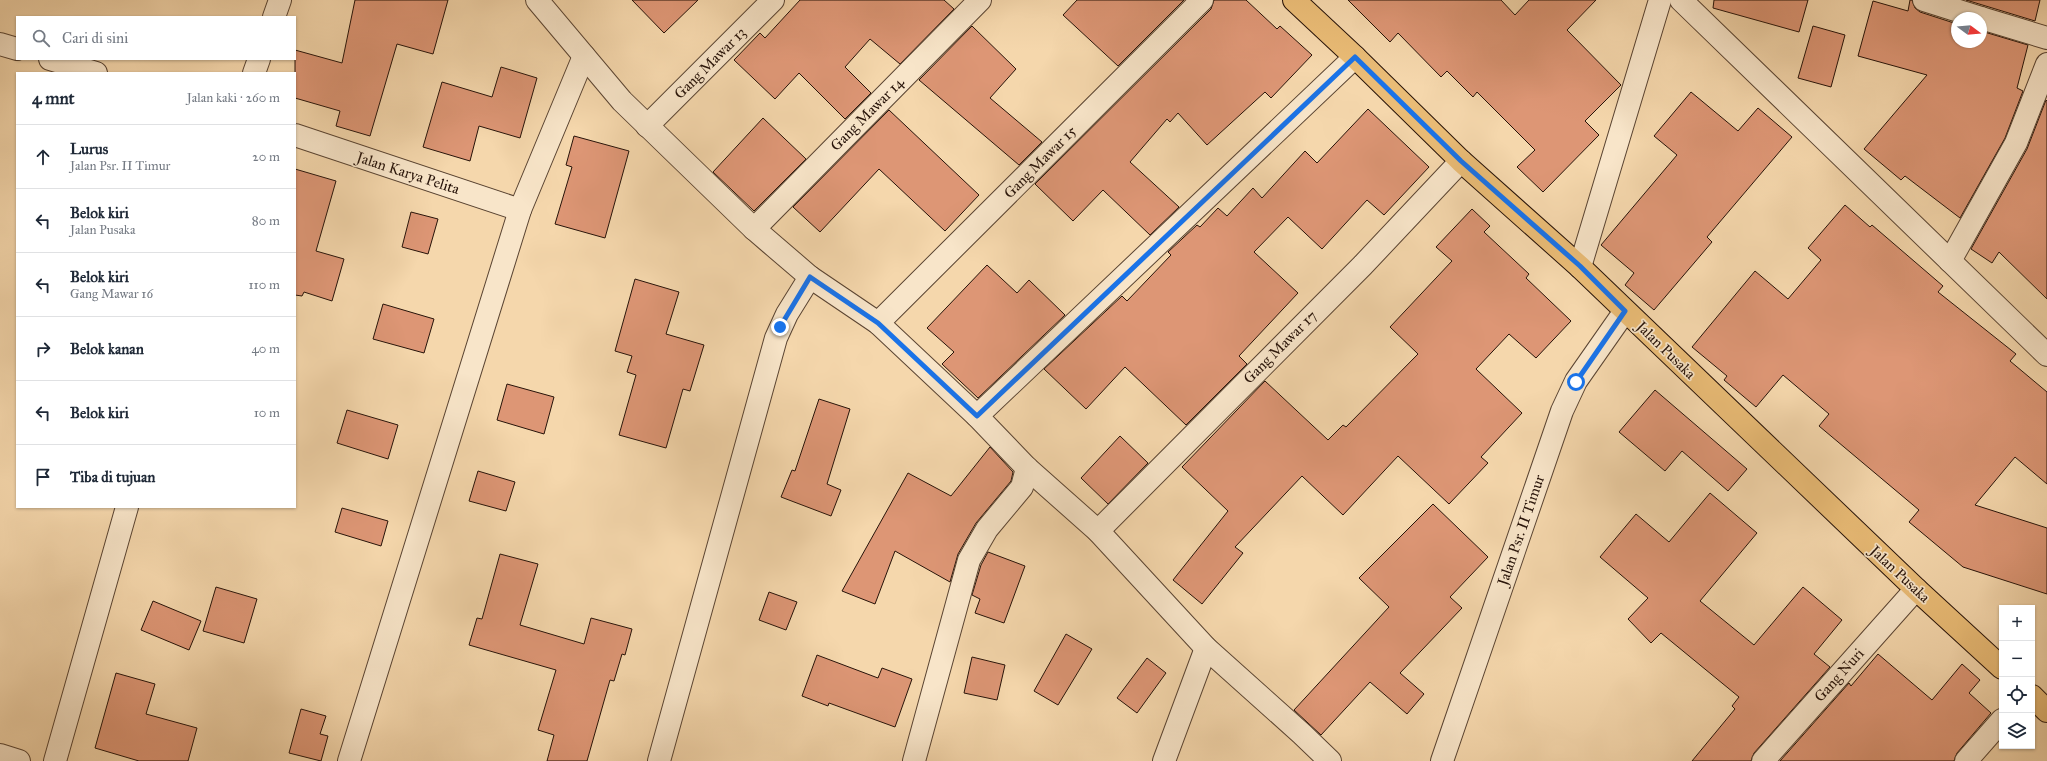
<!DOCTYPE html>
<html lang="id">
<head>
<meta charset="utf-8">
<style>
	:root { --surface:#fff; --page:#f6f6f7; --text:#1f2937; --muted:#747a83; --line:#e0e1e3 }
	body { margin:0; font-family:"IM FELL Great Primer",serif; background:var(--page); color:var(--text) }
	.controls { position:absolute; right:12px; bottom:12px; display:grid; overflow:hidden; border-radius:0px; box-shadow:0 1px 3px #0004 }
	.controls button { width:36px; height:36px; display:grid; place-items:center; padding:0; border:0; border-bottom:1px solid var(--line); background:var(--surface); color:var(--text); font:20px sans-serif }
	.compass { position:absolute; left:1951px; top:12px; width:36px; height:36px; border-radius:50%; background:var(--surface); box-shadow:0 1px 3px #0004; rotate:106deg }
	.stop { position:absolute; width:12px; height:12px; margin:-9px; border:3px solid #1a73e8; border-radius:50%; background:#fff }
	.stop.end { background:#1a73e8; border-color:#fff; box-shadow:0 1px 4px #0008 }
	.list { margin:0; padding:0; list-style:none }
	h2 { display:flex; justify-content:space-between; align-items:center; height:52px; margin:0; padding:0 16px; font-size:17px }
	h2 small { font-size:13px; font-weight:400; color:var(--muted) }
	.list li { display:grid; grid-template-columns:26px 1fr auto; gap:12px; align-items:center; box-sizing:border-box; height:64px; padding:0 16px; border-top:1px solid var(--line) }
	.list b { display:block; font-size:15px; white-space:nowrap }
	.list p { margin:0; font-size:13px; white-space:nowrap; color:var(--muted) }
	.list em { font-size:13px; font-style:normal; color:var(--muted) }
	.icon { flex:none; width:22px; height:22px; fill:none; stroke:currentColor; stroke-width:2; stroke-linecap:round; stroke-linejoin:round }
	.map { position:relative; flex:none; width:2047px; height:761px; overflow:hidden }
	.search { position:absolute; background:var(--surface); box-shadow:0 1px 3px #0004; left:16px; top:16px; width:280px; height:44px; display:flex; align-items:center; gap:10px; box-sizing:border-box; padding:0 14px; border-radius:0px; color:var(--muted); font-size:15px }
	.panel { position:absolute; background:var(--surface); box-shadow:0 1px 3px #0004; left:16px; top:72px; width:280px; height:436px; border-radius:0px }
	.map>svg:first-child { display:block }
</style>
</head>
<body>
<div class="map">
<svg width="2047" height="761" viewBox="0 0 2047 761">
	<rect width="100%" height="100%" fill="#f5d7ac"/>
	<filter id="stains"><feTurbulence type="fractalNoise" baseFrequency=".005" numOctaves="4"/><feColorMatrix values="0 0 0 0 .2 0 0 0 0 .09 0 0 0 0 .02 0 0 0 .5 -.17"/></filter>
	<radialGradient id="worn" r=".72"><stop offset=".6" stop-color="#630" stop-opacity="0"/><stop offset="1" stop-color="#630" stop-opacity=".3"/></radialGradient>
	<!-- building -->
	<g fill="#dd9675" stroke="#271309">
		<path d="M 355,0 L 448,0 L 433,54 L 397,44 L 370,136 L 336,126 L 340,111 L 295,98 L 295,50 L 342,63 Z"/>
		<path d="M 632,0 L 698,0 L 664,33 Z"/>
		<path d="M 800,0 L 944,0 L 954,9 L 900,64 L 870,39 L 845,67 L 871,93 L 845,119 L 799,73 L 775,99 L 734,60 L 760,33 L 765,38 Z"/>
		<path d="M 1077,0 L 1184,0 L 1118,66 L 1063,15 Z"/>
		<path d="M 1214,0 L 1246,0 L 1277,29 L 1280,26 L 1312,55 L 1271,98 L 1265,92 L 1207,145 L 1178,113 L 1170,122 L 1167,119 L 1130,162 L 1179,207 L 1150,235 L 1103,190 L 1073,221 L 1035,184 L 1211,9 Z"/>
		<path d="M 1348,0 L 1501,0 L 1515,15 L 1529,0 L 1596,0 L 1567,30 L 1621,85 L 1585,121 L 1599,135 L 1543,192 L 1517,167 L 1535,150 L 1477,92 L 1473,97 L 1447,71 L 1441,77 L 1398,33 L 1390,42 Z"/>
		<path d="M 1714,0 L 1808,0 L 1799,32 L 1713,8 Z"/>
		<path d="M 1910,0 L 1912,0 L 1915,8 L 1920,12 L 1957,24 L 1957,42 L 1981,42 L 1981,31 L 2028,45 L 2017,88 L 2023,91 L 2005,138 L 1960,218 L 1905,176 L 1901,180 L 1864,149 L 1927,75 L 1858,56 L 1873,1 L 1908,11 Z"/>
		<path d="M 1966,0 L 2040,0 L 2035,21 Z"/>
		<path d="M 972,26 L 1016,69 L 990,98 L 1042,142 L 1019,165 L 919,80 Z"/>
		<path d="M 1813,26 L 1845,35 L 1831,87 L 1798,78 Z"/>
		<path d="M 501,67 L 537,78 L 520,138 L 479,126 L 470,161 L 423,147 L 442,82 L 492,97 Z"/>
		<path d="M 1691,92 L 1738,131 L 1758,108 L 1792,137 L 1707,237 L 1712,242 L 1654,310 L 1625,285 L 1634,273 L 1601,245 L 1677,155 L 1654,136 Z"/>
		<path d="M 2046,100 L 2047,101 L 2047,299 L 1999,252 L 1992,263 L 1971,249 L 2027,149 Z"/>
		<path d="M 1368,109 L 1429,167 L 1384,215 L 1367,200 L 1322,249 L 1288,217 L 1254,252 L 1298,293 L 1239,356 L 1247,364 L 1186,425 L 1125,367 L 1086,409 L 1044,369 L 1122,296 L 1127,301 L 1171,255 L 1168,252 L 1197,225 L 1200,227 L 1218,208 L 1227,216 L 1253,188 L 1262,198 L 1305,151 L 1317,163 Z"/>
		<path d="M 889,110 L 979,195 L 945,231 L 879,169 L 820,232 L 793,207 Z"/>
		<path d="M 763,118 L 806,159 L 754,211 L 713,172 Z"/>
		<path d="M 574,136 L 629,151 L 605,238 L 555,224 L 572,167 L 566,165 Z"/>
		<path d="M 295,169 L 336,181 L 316,251 L 344,259 L 332,301 L 304,292 L 302,296 L 295,295 Z"/>
		<path d="M 1845,205 L 1870,227 L 1872,225 L 1943,286 L 1938,292 L 2016,354 L 2010,361 L 2047,392 L 2047,484 L 2015,457 L 1975,505 L 2047,528 L 2047,594 L 1963,567 L 1909,522 L 1919,510 L 1819,426 L 1829,414 L 1783,375 L 1756,407 L 1724,380 L 1727,376 L 1692,347 L 1755,271 L 1788,299 L 1821,260 L 1808,248 Z"/>
		<path d="M 1472,209 L 1490,226 L 1484,232 L 1529,274 L 1526,278 L 1571,321 L 1536,358 L 1509,334 L 1476,369 L 1522,413 L 1481,457 L 1488,463 L 1449,504 L 1398,456 L 1343,515 L 1302,476 L 1235,547 L 1243,553 L 1202,604 L 1173,580 L 1228,511 L 1182,467 L 1265,381 L 1328,440 L 1343,425 L 1346,427 L 1418,354 L 1390,327 L 1452,261 L 1436,247 Z"/>
		<path d="M 411,212 L 438,219 L 428,254 L 402,247 Z"/>
		<path d="M 987,265 L 1017,293 L 1029,280 L 1065,315 L 978,398 L 942,364 L 954,352 L 927,328 Z"/>
		<path d="M 635,279 L 679,292 L 666,334 L 704,345 L 690,391 L 683,389 L 666,448 L 619,435 L 636,375 L 627,372 L 632,356 L 615,351 Z"/>
		<path d="M 383,304 L 434,319 L 424,353 L 373,339 Z"/>
		<path d="M 507,384 L 554,397 L 544,434 L 497,420 Z"/>
		<path d="M 1655,390 L 1747,469 L 1728,491 L 1682,451 L 1665,471 L 1619,432 Z"/>
		<path d="M 819,399 L 850,409 L 827,484 L 841,490 L 831,516 L 781,497 L 792,470 L 795,471 Z"/>
		<path d="M 347,410 L 398,425 L 388,459 L 337,443 Z"/>
		<path d="M 1120,436 L 1148,463 L 1108,504 L 1081,478 Z"/>
		<path d="M 990,447 L 1013,472 L 1011,481 L 976,523 L 958,554 L 950,582 L 895,551 L 875,604 L 842,591 L 908,473 L 951,496 Z"/>
		<path d="M 478,471 L 515,482 L 506,511 L 469,501 Z"/>
		<path d="M 1710,493 L 1757,533 L 1700,601 L 1754,645 L 1803,587 L 1842,620 L 1814,654 L 1830,667 L 1754,753 L 1751,761 L 1692,761 L 1735,709 L 1732,706 L 1739,697 L 1661,633 L 1651,643 L 1628,619 L 1648,598 L 1600,557 L 1636,514 L 1669,542 Z"/>
		<path d="M 1433,504 L 1488,557 L 1450,597 L 1462,608 L 1400,673 L 1424,694 L 1407,714 L 1370,682 L 1321,735 L 1294,710 L 1389,607 L 1359,578 Z"/>
		<path d="M 342,508 L 388,521 L 381,546 L 335,532 Z"/>
		<path d="M 988,552 L 1025,566 L 1004,623 L 975,613 L 980,599 L 972,595 L 981,565 Z"/>
		<path d="M 500,554 L 538,564 L 520,625 L 584,644 L 591,618 L 632,629 L 625,655 L 622,654 L 614,681 L 610,680 L 587,761 L 547,761 L 554,735 L 538,730 L 556,670 L 469,645 L 477,618 L 482,619 Z"/>
		<path d="M 216,587 L 257,599 L 244,643 L 203,631 Z"/>
		<path d="M 769,592 L 797,602 L 786,630 L 759,620 Z"/>
		<path d="M 153,601 L 201,621 L 189,650 L 141,630 Z"/>
		<path d="M 1066,634 L 1092,649 L 1058,705 L 1034,691 Z"/>
		<path d="M 1878,654 L 1932,700 L 1962,664 L 1980,680 L 1969,693 L 1991,713 L 1957,753 L 1954,761 L 1780,761 L 1849,683 L 1851,686 Z"/>
		<path d="M 817,655 L 878,678 L 882,668 L 912,679 L 895,727 L 829,703 L 828,706 L 802,696 Z"/>
		<path d="M 972,657 L 1005,665 L 997,700 L 964,693 Z"/>
		<path d="M 1147,658 L 1166,673 L 1137,713 L 1117,698 Z"/>
		<path d="M 116,673 L 155,684 L 146,714 L 197,728 L 188,761 L 139,761 L 95,748 Z"/>
		<path d="M 301,709 L 326,716 L 320,734 L 328,736 L 321,761 L 289,753 Z"/>
	</g>
	<g fill="none" stroke-linecap="round" stroke-linejoin="round">
		<!-- minor casing -->
		<g stroke="#5a4432" stroke-width="24">
			<g id="minor">
				<path d="M 537,0 L 622,101 L 754,229 L 810,277 L 878,323 L 977,416 L 1027,468 L 1098,531 L 1206,648 L 1302,734 L 1330,761"/>
				<path d="M 1681,0 L 2047,355"/>
				<path d="M 1924,0 L 1981,18"/>
				<path d="M 274,17 L 280,0"/>
				<path d="M 1981,18 L 2047,38"/>
				<path d="M 0,44 L 17,49"/>
				<path d="M 50,59 L 96,73"/>
				<path d="M 254,73 L 259,59"/>
				<path d="M 647,126 L 773,0"/>
				<path d="M 295,135 L 520,210"/>
				<path d="M 754,229 L 980,0"/>
				<path d="M 1950,261 L 2016,143 L 2047,64"/>
				<path d="M 1580,267 L 1660,0"/>
				<path d="M 878,323 L 1202,0"/>
				<path d="M 977,416 L 1355,57"/>
				<path d="M 1098,531 L 1363,265 L 1461,161"/>
				<path d="M 0,755 L 19,761"/>
				<path d="M 55,761 L 127,507"/>
				<path d="M 349,761 L 520,210 L 584,56"/>
				<path d="M 659,761 L 776,338 L 787,314 L 810,277"/>
				<path d="M 914,761 L 969,560 L 987,529 L 1022,487 L 1027,468"/>
				<path d="M 1164,761 L 1206,648"/>
				<path d="M 1442,761 L 1562,411 L 1576,381 L 1625,311"/>
				<path d="M 1763,761 L 1916,589"/>
				<path d="M 1966,761 L 2002,720"/>
			</g>
		</g>
		<!-- major casing -->
		<g stroke="#271309" stroke-width="24">
			<g id="major">
				<path d="M 1294,0 L 1355,57 L 1461,161 L 1580,267 L 1916,589 L 2002,668"/>
				<path d="M 2032,696 L 2047,711"/>
			</g>
		</g>
		<!-- minor -->
		<use href="#minor" stroke="#f8e5c9" stroke-width="22"/>
		<!-- major -->
		<use href="#major" stroke="#eabc76" stroke-width="22"/>
	</g>
	<g fill="none" stroke-linecap="round" stroke-linejoin="round">
		<!-- route -->
		<path stroke="#1a73e8" stroke-width="5" d="M 780,327 L 810,277 L 878,323 L 977,416 L 1355,57 L 1461,161 L 1580,266 L 1625,311 L 1576,382"/>
	</g>
	<g text-anchor="middle" dominant-baseline="central" stroke-width="3.5" stroke-linejoin="round" paint-order="stroke">
		<!-- street labels -->
		<g font-size="15" fill="#271309" stroke="#f8e5c9">
			<text transform="translate(710 63) rotate(-45)">Gang Mawar 13</text>
			<text transform="translate(867 114) rotate(-45)">Gang Mawar 14</text>
			<text transform="translate(1040 162) rotate(-45)">Gang Mawar 15</text>
			<text transform="translate(408 173) rotate(18)">Jalan Karya Pelita</text>
			<text transform="translate(1280 347) rotate(-45)">Gang Mawar 17</text>
			<text transform="translate(1666 350) rotate(44)">Jalan Pusaka</text>
			<text transform="translate(1521 530) rotate(-71)">Jalan Psr. II Timur</text>
			<text transform="translate(1900 574) rotate(43)">Jalan Pusaka</text>
			<text transform="translate(1839 675) rotate(-48)">Gang Nuri</text>
		</g>
	</g>
	<rect width="100%" height="100%" filter="url(#stains)"/>
	<rect width="100%" height="100%" fill="url(#worn)"/>
</svg>
<div class="controls">
<button>+</button>
<button>−</button>
<button><svg class="icon" aria-label="locate" viewBox="0 0 24 24"><circle cx="12" cy="12" r="6"/><path d="M12 2v4M12 18v4M2 12h4M18 12h4"/></svg></button>
<button><svg class="icon" aria-label="layers" viewBox="0 0 24 24"><path d="M12 4l9 5-9 5-9-5zM3 14l9 5 9-5"/></svg></button>
</div>
<svg class="compass" viewBox="-18 -18 36 36"><path d="M0-13l5 13h-10z" fill="#e53935"/><path d="M0 13l5-13h-10z" fill="#747a83"/></svg>
<div class="stop" style="left:1576px;top:382px"></div>
<div class="stop end" style="left:780px;top:327px"></div>
<div class="search"><svg class="icon" aria-label="search" viewBox="0 0 24 24"><circle cx="10" cy="10" r="6"/><path d="M15 15l6 6"/></svg>Cari di sini</div>
<section class="panel">
<h2>4 mnt<small>Jalan kaki · 260 m</small></h2>
<ul class="list">
<li><svg class="icon" aria-label="ahead" viewBox="0 0 24 24"><path d="M12 20V5M6 11l6-6 6 6"/></svg><div><b>Lurus</b><p>Jalan Psr. II Timur</p></div><em>20 m</em></li>
<li><svg class="icon" aria-label="left" viewBox="0 0 24 24"><path d="M17 20v-9H6M10 6l-5 5 5 5"/></svg><div><b>Belok kiri</b><p>Jalan Pusaka</p></div><em>80 m</em></li>
<li><svg class="icon" aria-label="left" viewBox="0 0 24 24"><path d="M17 20v-9H6M10 6l-5 5 5 5"/></svg><div><b>Belok kiri</b><p>Gang Mawar 16</p></div><em>110 m</em></li>
<li><svg class="icon" aria-label="right" viewBox="0 0 24 24"><path d="M7 20v-9h11M14 6l5 5-5 5"/></svg><div><b>Belok kanan</b></div><em>40 m</em></li>
<li><svg class="icon" aria-label="left" viewBox="0 0 24 24"><path d="M17 20v-9H6M10 6l-5 5 5 5"/></svg><div><b>Belok kiri</b></div><em>10 m</em></li>
<li><svg class="icon" aria-label="arrive" viewBox="0 0 24 24"><path d="M6 21V4h12l-3 4 3 4H6"/></svg><div><b>Tiba di tujuan</b></div></li>
</ul>
</section>
</div>
</body>
</html>
